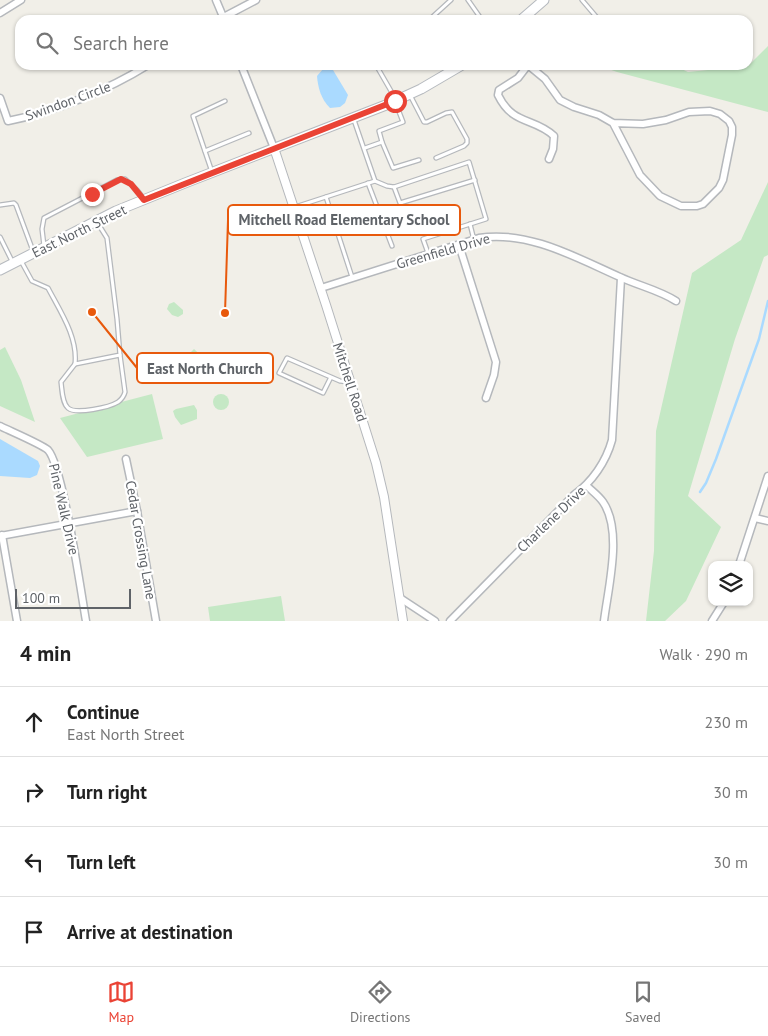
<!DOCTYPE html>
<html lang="en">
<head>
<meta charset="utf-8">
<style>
	:root { --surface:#fff; --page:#f6f6f6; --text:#222; --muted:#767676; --line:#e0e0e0; --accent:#ea4335 }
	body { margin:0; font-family:"PT Sans",sans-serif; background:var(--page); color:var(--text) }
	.controls { position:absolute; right:15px; bottom:15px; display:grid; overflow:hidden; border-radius:10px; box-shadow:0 1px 4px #0004 }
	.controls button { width:45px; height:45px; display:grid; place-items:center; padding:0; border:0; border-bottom:1px solid var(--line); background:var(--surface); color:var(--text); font:25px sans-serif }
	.scale { position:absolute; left:15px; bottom:12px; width:116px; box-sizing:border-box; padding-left:5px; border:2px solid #5f6368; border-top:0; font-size:14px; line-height:18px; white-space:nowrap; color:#5f6368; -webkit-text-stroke:4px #fff; paint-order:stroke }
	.stop { position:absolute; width:15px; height:15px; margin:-11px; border:4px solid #ea4335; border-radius:50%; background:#fff }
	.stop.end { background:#ea4335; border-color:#fff; box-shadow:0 1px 5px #0008 }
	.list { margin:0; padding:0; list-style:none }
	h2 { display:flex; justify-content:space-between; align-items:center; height:65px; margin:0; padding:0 20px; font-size:21px }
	h2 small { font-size:16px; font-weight:400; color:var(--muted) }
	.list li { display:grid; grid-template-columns:32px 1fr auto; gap:15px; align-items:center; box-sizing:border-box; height:70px; padding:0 20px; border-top:1px solid var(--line) }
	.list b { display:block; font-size:19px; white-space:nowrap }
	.list p { margin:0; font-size:16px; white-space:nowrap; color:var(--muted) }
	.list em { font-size:16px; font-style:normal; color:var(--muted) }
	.icon { flex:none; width:28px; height:28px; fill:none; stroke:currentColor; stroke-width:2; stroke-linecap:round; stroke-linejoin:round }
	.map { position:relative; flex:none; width:768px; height:621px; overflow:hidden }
	.search { position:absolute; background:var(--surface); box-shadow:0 1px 4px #0004; left:15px; right:15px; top:15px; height:55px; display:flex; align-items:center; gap:12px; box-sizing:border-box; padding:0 18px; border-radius:15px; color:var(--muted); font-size:19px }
	.sheet { height:345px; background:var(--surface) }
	nav { display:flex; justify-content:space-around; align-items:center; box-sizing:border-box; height:70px; border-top:1px solid var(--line); background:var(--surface); font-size:14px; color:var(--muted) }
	nav a { display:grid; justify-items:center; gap:2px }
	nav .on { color:var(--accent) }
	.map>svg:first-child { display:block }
</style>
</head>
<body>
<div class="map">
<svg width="768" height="621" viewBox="0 0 768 621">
	<rect width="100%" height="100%" fill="#f1efe8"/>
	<!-- green -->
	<g fill="#c5e8c5">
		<path d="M 768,46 L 768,112 L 617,72 L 597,65 L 673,65 L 688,72 L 748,66 Z"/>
		<path d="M 768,182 L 768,255 L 764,257 L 735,339 L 688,496 L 721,527 L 686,601 L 665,621 L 646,621 L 654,551 L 656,431 L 692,273 L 741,240 Z"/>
		<path d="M 174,302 L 183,310 L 183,314 L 178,317 L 172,315 L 167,309 L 169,304 Z"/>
		<path d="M 5,347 L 21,380 L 35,422 L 0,406 L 0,350 Z"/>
		<path d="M 194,349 L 210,364 L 194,381 L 178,365 Z"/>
		<path d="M 152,394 L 163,439 L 87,457 L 60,418 Z"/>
		<circle cx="221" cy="402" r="8"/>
		<path d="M 194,405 L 197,410 L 197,419 L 181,425 L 175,417 L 173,411 L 176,409 Z"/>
		<path d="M 281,596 L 285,621 L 210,621 L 208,607 Z"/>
	</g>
	<!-- water -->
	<g fill="#aadaff">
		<path d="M 329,68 L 333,70 L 348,95 L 345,103 L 340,107 L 330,108 C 321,99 318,88 317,76 L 323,69 Z"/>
		<path d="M 0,439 L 38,461 L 40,466 L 37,475 L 30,478 L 0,476 Z"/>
	</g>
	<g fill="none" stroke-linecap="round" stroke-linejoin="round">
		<!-- stream -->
		<path stroke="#aadaff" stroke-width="2.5" d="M 700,492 L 706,483 L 716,459 L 759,339 L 768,301"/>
		<!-- service casing -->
		<g stroke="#b5b8bc" stroke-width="5.5">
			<g id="service">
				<path d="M 468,0 L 482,20"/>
				<path d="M 582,0 L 599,20"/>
				<path d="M 429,20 L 451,0"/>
				<path d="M 410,95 L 424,122 L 427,122 L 446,113 L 452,112 L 467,139 L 467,143 L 464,146 L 436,158"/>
				<path d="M 382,142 L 393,168 L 419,160"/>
				<path d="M 365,148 L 382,142 L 379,131 L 403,122 L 391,91 L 376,65"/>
				<path d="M 205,151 L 249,133"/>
				<path d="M 212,172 L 193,116 L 225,101"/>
				<path d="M 375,181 L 387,186 L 394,187 L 469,162 L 486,219 L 423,239 L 428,253"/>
				<path d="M 368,183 L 392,246"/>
				<path d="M 394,187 L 400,203 L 475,180"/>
				<path d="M 326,197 L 352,277"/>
				<path d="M 0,205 L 14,203 L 16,205 L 33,251"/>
				<path d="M 295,207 L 375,181 L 354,120"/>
				<path d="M 470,224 L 474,240"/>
				<path d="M 0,237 L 13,263"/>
				<path d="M 44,246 L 42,229 L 44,218 L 117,180 L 125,179 L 137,190 L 144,199"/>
				<path d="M 21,261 L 32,281 L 48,288 C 60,311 78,337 75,364 L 120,355 L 117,319 L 107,238 L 97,222"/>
				<path d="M 75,364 L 61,382 C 62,389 62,403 68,408 C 76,415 110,407 118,402 C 122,399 124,396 125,392 L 120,355"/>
				<path d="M 331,377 L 323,393 L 279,373 L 287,358 L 340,381 L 349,382"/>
			</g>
		</g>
		<!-- minor casing -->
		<g stroke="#b5b8bc" stroke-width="9">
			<g id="minor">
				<path d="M 216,0 L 224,19"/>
				<path d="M 0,13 L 21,0"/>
				<path d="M 218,20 L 256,0"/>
				<path d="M 241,65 L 274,148"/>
				<path d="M 528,65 L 545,79 L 560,100 L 574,107 L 599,115 L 613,123 L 643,124 L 666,120 L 689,112 L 710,111 L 720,114 L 729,121 L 732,127 L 732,135 L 723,180 L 719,188 L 703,204 L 697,206 L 681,206 L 660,196 L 640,175 L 613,123"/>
				<path d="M 528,65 L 518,78 L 499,90 L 498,95 C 513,126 534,117 554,136 L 553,149 L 549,159"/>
				<path d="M 0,98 L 8,121 C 54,112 108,90 148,65"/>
				<path d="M 459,245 L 496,362 L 494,375 L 486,398"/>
				<path d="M 321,288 L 479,238 C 528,230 577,258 620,277 C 639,286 659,290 676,301"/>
				<path d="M 0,426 C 10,431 41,444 48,450 C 63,466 81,592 86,621"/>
				<path d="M 126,459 L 137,511 L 156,621"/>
				<path d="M 587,486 C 592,491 599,496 603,502 C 623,531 608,588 604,621"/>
				<path d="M 755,518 L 768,521"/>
				<path d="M 2,535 L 17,621"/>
				<path d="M 0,536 L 137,511"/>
				<path d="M 739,565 L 768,476"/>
				<path d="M 400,598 L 435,621"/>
				<path d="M 450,621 L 574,495 C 592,482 606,462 612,440 L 621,278"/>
				<path d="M 712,621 L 724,602"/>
			</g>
		</g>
		<!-- tertiary casing -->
		<g stroke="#b5b8bc" stroke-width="10">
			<path id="tertiary" d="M 274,148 L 326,305 L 376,463 L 384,497 L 403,621"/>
		</g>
		<!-- secondary casing -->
		<g stroke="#b6babf" stroke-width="11">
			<g id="secondary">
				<path d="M 521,20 L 544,0"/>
				<path d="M 0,270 L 116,211 L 185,183 L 386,105 L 421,89 L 462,65"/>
			</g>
		</g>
		<!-- service -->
		<use href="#service" stroke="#fff" stroke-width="3"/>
		<!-- minor -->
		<use href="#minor" stroke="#fff" stroke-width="6"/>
		<!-- tertiary -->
		<use href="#tertiary" stroke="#fff" stroke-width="8"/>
		<!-- secondary -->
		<use href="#secondary" stroke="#fff" stroke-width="9"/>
	</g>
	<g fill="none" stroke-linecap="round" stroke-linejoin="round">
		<!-- route -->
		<path stroke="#ea4335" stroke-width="6" d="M 92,194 L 121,179 L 131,184 L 144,200 L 395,101"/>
	</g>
	<g text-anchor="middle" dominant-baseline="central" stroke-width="4.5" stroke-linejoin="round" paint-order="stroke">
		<!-- street labels -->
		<g font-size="14" fill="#5f6368" stroke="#fff">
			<text transform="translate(68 101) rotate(-20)">Swindon Circle</text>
			<text transform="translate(79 231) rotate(-26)">East North Street</text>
			<text transform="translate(443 251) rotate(-16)">Greenfield Drive</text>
			<text transform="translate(350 382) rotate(72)">Mitchell Road</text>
			<text transform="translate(64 509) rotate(77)">Pine Walk Drive</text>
			<text transform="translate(551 519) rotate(-44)">Charlene Drive</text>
			<text transform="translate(141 540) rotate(80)">Cedar Crossing Lane</text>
		</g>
	</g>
	<!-- callouts -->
	<path fill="none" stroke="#e8590c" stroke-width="2" d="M225 313L228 220M92 312L137 368"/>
	<g fill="#e8590c" stroke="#fff" stroke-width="2">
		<circle cx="225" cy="313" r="5"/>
		<circle cx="92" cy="312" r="5"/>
	</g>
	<g fill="#fff" stroke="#e8590c" stroke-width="2">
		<rect x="228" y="205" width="232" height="30" rx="5"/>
		<rect x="137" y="353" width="136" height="30" rx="5"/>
	</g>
	<g font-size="15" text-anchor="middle" font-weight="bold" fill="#5f6368">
		<text x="344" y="225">Mitchell Road Elementary School</text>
		<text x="205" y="374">East North Church</text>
	</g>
</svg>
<div class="controls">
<button><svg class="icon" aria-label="layers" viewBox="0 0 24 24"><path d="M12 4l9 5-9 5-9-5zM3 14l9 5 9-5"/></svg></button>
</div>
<div class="scale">100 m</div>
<div class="stop" style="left:395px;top:101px"></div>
<div class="stop end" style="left:92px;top:194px"></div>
<div class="search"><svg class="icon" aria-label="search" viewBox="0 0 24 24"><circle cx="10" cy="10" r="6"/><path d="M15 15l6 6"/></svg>Search here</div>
</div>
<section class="sheet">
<h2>4 min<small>Walk · 290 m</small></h2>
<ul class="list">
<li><svg class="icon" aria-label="ahead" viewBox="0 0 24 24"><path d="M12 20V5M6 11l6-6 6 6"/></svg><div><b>Continue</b><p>East North Street</p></div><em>230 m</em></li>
<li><svg class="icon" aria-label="right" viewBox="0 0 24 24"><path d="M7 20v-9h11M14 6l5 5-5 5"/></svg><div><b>Turn right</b></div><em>30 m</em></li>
<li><svg class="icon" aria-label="left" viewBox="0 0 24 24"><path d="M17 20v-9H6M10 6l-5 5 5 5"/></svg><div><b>Turn left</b></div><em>30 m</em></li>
<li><svg class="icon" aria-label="arrive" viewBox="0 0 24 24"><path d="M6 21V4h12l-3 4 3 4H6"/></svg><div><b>Arrive at destination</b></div></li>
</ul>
</section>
<nav>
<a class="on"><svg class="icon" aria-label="map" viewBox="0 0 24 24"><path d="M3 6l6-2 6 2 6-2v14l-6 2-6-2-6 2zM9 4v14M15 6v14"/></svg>Map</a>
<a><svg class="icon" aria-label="directions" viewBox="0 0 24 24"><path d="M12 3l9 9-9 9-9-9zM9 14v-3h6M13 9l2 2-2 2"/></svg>Directions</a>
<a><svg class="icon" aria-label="saved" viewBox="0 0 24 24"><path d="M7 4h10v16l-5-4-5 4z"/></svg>Saved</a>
</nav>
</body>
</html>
